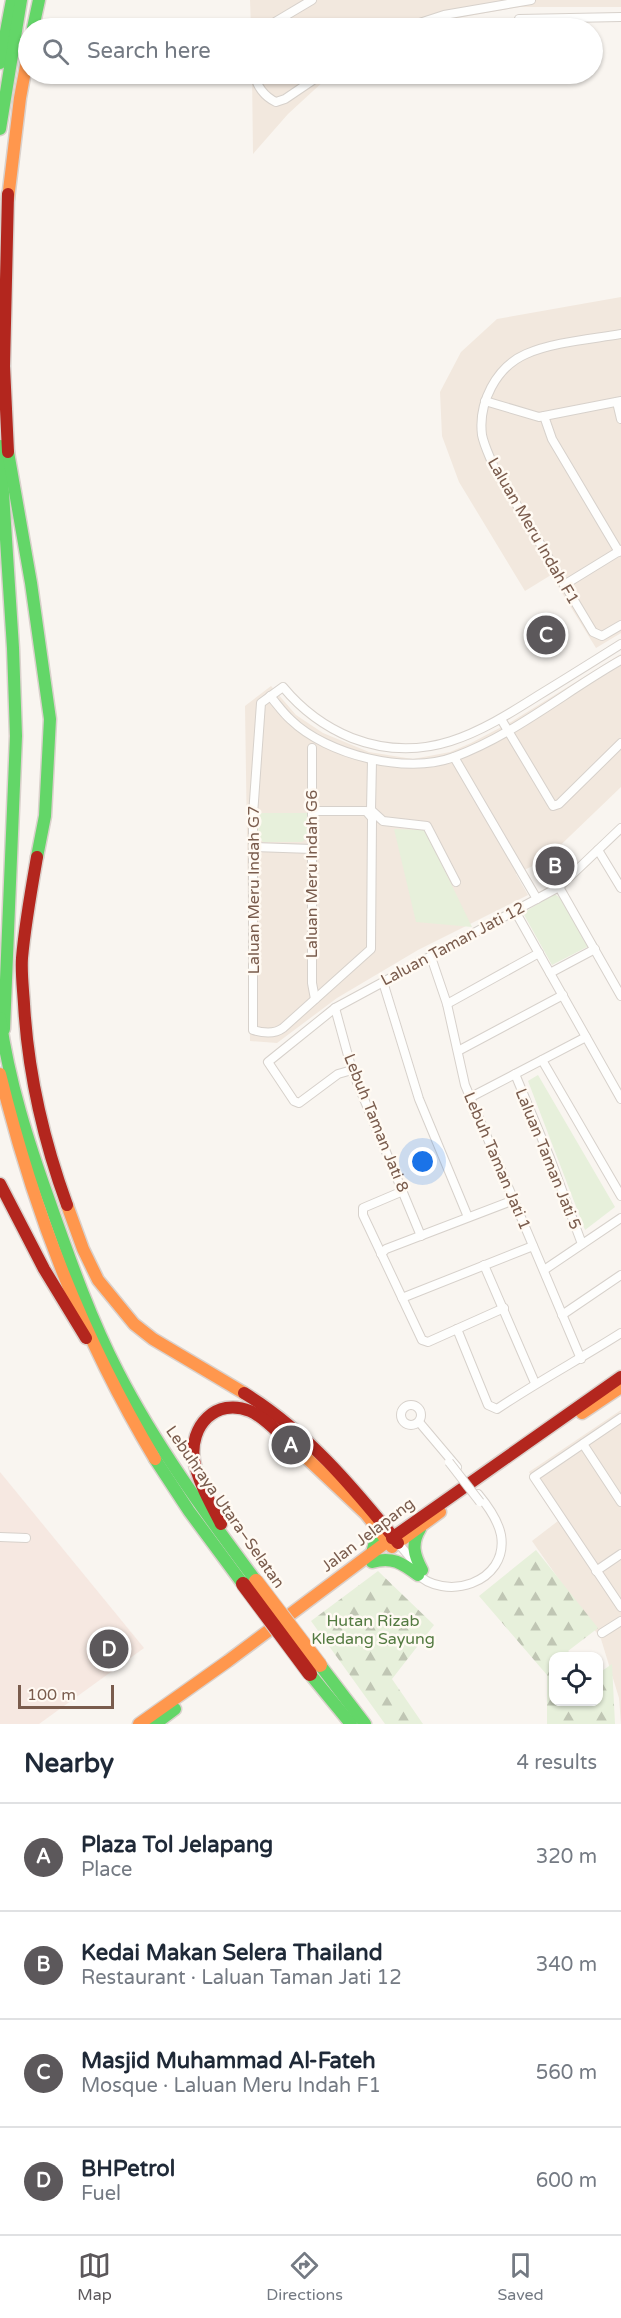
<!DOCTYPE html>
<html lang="en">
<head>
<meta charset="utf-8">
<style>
	:root { --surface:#fff; --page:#f6f6f7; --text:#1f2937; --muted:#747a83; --line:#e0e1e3; --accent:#5c585b }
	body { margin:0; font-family:"Varela Round",sans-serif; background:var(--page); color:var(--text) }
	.controls { position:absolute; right:18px; bottom:18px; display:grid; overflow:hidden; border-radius:12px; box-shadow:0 2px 4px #0004 }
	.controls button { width:54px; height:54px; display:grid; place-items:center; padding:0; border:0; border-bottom:2px solid var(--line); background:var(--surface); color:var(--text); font:30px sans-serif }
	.scale { position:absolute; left:18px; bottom:15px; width:96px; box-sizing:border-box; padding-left:6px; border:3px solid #7a5c4d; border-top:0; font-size:16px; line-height:21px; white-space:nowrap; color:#7a5c4d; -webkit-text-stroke:4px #fffaf3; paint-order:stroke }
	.you { position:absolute; left:423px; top:1162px; width:21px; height:21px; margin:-15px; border:4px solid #fff; border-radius:50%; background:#1a73e8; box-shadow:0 0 0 9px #1a73e833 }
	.badge { display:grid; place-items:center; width:39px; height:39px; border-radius:50%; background:var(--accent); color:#fff; font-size:20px; font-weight:700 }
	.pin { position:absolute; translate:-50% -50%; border:3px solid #fff; box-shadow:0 2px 6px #0006 }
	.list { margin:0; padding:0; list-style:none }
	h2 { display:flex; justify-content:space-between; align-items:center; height:78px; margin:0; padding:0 24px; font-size:26px }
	h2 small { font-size:20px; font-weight:400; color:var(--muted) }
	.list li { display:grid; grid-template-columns:39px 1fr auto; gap:18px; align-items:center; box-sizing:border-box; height:108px; padding:0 24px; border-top:2px solid var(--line) }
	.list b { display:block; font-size:22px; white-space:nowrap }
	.list p { margin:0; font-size:20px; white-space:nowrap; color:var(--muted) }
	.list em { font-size:20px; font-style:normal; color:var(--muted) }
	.icon { flex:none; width:33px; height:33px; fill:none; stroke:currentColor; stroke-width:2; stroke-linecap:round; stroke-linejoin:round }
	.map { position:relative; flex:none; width:621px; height:1724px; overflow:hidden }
	.search { position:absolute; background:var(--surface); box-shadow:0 2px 4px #0004; left:18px; right:18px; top:18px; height:66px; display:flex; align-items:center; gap:15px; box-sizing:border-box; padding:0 21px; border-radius:33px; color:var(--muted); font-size:22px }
	.sheet { height:510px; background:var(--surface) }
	nav { display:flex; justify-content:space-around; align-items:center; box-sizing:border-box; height:84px; border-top:2px solid var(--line); background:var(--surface); font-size:16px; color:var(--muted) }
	nav a { display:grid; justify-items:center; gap:3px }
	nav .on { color:var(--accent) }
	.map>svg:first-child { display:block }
</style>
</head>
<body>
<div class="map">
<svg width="621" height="1724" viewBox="0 0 621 1724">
	<defs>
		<pattern id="forest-firs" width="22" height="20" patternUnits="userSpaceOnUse" patternTransform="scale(1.5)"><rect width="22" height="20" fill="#e7f0db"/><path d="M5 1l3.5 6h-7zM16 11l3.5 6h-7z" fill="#c0c6b4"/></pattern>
	</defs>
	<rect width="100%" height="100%" fill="#f9f5f0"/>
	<!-- residential -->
	<g fill="#f2e8de">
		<path d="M 250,0 L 621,0 L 621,7 L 520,7 L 435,22 L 420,28 L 251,28 Z"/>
		<path d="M 252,74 L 334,74 L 326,79 L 288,114 L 253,154 Z"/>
		<path d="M 621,297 L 621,633 L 596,648 L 551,575 L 525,591 L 459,482 L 442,436 L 440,392 L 461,352 L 497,319 Z"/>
		<path d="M 621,654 L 621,787 L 545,860 L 516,874 L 528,895 L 418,950 L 337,998 L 277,1043 L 250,1041 L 245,706 L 271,686 L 296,715 L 323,733 L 369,752 L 413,759 L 450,752 L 471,743 L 511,722 Z"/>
		<path d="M 621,1410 L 621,1724 L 619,1698 L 601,1639 L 532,1541 L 558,1521 L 529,1472 Z"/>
	</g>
	<!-- commercial -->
	<path fill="#f6e8e1" d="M 0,1472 L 144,1648 L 39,1724 L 0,1724 Z"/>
	<!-- forest -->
	<g fill="url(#forest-firs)">
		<path d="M 536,1550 L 598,1628 L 568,1651 L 572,1656 L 554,1656 L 554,1702 L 598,1702 L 599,1673 L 612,1664 L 615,1724 L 547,1724 L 547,1675 L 479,1596 Z"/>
		<path d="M 378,1571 L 434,1625 L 392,1679 L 423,1724 L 385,1724 L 311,1621 Z"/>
	</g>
	<!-- green -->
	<g fill="#e7f0db">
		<path d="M 259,813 L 307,813 L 307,838 L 302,842 L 263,842 L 258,837 Z"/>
		<path d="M 394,829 L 425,830 L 472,927 L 416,922 Z"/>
		<path d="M 554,894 L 564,900 L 589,946 L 552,965 L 523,913 Z"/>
		<path d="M 538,1075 L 615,1207 L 585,1230 L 528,1081 Z"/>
	</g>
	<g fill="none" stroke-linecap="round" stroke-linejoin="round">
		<!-- street casing -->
		<g stroke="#d7d1cb" stroke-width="10">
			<g id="street">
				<path d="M 519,19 L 621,17"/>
				<path d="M 265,28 L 312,0"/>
				<path d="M 404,28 L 444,15 L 531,0"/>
				<path d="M 255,74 C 256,86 265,97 276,102 L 285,99 L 322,74"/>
				<path d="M 621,334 C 592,339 553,342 526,354 C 496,367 478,403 482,435 C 484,445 489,455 493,465 L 593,632 L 602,636 L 621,625"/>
				<path d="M 485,401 L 539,417 L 621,401"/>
				<path d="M 617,402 L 621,419"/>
				<path d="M 544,416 L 552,439 L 619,552"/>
				<path d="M 564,585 L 621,550"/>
				<path d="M 270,696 C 277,704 283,713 291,720 C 327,755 407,775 454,757 C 514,735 566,691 621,660"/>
				<path d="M 501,719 L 553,806 L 559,804 L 621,743"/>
				<path d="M 312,748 L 312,983 L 315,999"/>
				<path d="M 454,757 L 537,899"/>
				<path d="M 372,761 L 371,810 L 383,821 L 427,826 L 456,882"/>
				<path d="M 312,811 L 366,811 L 372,818 L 371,949 L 283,1028 C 275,1034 263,1033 253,1030 L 253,815 L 261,703 L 283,687 C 302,710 325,727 352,738 C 425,766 479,733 539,695 C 567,678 594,661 621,644"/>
				<path d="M 253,847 L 312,849"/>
				<path d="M 598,850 L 621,888"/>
				<path d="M 559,887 L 621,996"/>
				<path d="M 515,911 L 621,1099"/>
				<path d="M 431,957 L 447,1004 L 465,1085 L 581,1359"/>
				<path d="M 550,973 L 595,949"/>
				<path d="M 383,982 L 419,1099 L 468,1217"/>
				<path d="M 447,1004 L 539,953"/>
				<path d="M 335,1008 L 352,1070 L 421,1236"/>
				<path d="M 458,1051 L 563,995"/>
				<path d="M 542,1060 L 621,1196"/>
				<path d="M 352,1070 L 338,1074 L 299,1103 L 294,1101 L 268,1062 L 335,1008 L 559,887 L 621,828"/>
				<path d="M 515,1074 L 550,1158 L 582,1244"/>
				<path d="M 471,1097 L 586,1037"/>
				<path d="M 403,1191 L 363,1208 L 363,1215 L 422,1340 L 428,1342 L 504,1308"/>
				<path d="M 381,1254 L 386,1249 L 514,1200"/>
				<path d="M 484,1265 L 535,1383"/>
				<path d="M 544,1270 L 621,1218"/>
				<path d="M 402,1298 L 533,1246"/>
				<path d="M 562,1315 L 621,1275"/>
				<path d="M 457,1329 L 488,1405 L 497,1409 C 537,1382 580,1359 621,1333"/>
				<circle cx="411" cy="1415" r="10"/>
				<path d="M 621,1418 L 534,1477 L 621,1607"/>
				<path d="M 419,1422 L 457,1467"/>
				<path d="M 583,1444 L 621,1502"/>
				<path d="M 0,1537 L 26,1538"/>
				<path d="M 398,1543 L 414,1562"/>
				<path d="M 596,1571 L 621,1554"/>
				<path d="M 415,1572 C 444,1603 509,1583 501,1535 C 498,1520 488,1506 478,1494"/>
				<path d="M 602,1633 L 621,1621"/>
			</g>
		</g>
		<!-- fast casing -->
		<g stroke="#dad1cc" stroke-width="15">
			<g id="fast">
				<path d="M 33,28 L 39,0"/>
				<path d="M 0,63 L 12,0"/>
				<path d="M 0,129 L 21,0"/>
				<path d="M 0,446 L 13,648 L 16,736 L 4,1029"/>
				<path d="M 8,452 L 31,583 L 50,719 L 45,816 L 37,857"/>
				<path d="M 0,1018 C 9,1082 28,1142 50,1203 C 70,1260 90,1318 118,1372 C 156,1446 206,1514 256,1581"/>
				<path d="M 155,1459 L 189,1511 L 243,1584"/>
				<path d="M 420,1529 C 411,1544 414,1555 422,1570"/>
				<path d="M 372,1553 L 376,1538 L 375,1524"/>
				<path d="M 372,1562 C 392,1556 402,1563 418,1575"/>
				<path d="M 320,1665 L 365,1724"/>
				<path d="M 310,1674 L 351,1724"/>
				<path d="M 155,1724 L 175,1709"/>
			</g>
		</g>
		<!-- slow casing -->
		<g stroke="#dad1cc" stroke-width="15">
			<g id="slow">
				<path d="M 8,199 L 20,98 L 28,55"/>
				<path d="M 0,1074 C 34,1212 82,1337 155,1459"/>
				<path d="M 67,1205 L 83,1249 L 98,1280 L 134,1324 L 153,1339 L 244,1393"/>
				<path d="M 582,1413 L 621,1387"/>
				<path d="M 297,1449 L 366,1514 L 392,1547"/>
				<path d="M 403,1539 L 440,1512"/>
				<path d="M 139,1724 L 228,1661 L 392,1538"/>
			</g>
		</g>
		<!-- jam casing -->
		<g stroke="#dad1cc" stroke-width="15">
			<g id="jam">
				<path d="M 8,194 L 4,366 L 8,452"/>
				<path d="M 37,857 C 31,891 25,924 22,958 C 21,973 23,988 24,1004 C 28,1074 43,1139 67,1205"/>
				<path d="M 0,1184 L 44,1269 L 86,1338"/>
				<path d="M 244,1393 C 304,1429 354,1488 398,1543"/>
				<path d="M 221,1524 C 211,1504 198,1482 194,1460 C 189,1426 216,1397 250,1411 C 264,1417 275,1430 286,1440"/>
				<path d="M 392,1538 L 621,1377"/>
			</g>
		</g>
		<!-- street -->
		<use href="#street" stroke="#fefefd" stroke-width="8"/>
		<!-- fast -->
		<use href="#fast" stroke="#63d668" stroke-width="12"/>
		<!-- slow -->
		<use href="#slow" stroke="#ff974d" stroke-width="12"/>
		<!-- jam -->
		<use href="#jam" stroke="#b3261e" stroke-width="12"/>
		<!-- street-bridge casing -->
		<g stroke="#d7d1cb" stroke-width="10" stroke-linecap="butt">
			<path id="street-bridge" d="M 449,1462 L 480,1502"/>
		</g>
		<!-- slow-bridge casing -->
		<g stroke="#dad1cc" stroke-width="16" stroke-linecap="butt">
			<path id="slow-bridge" d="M 256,1581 L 320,1665"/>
		</g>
		<!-- jam-bridge casing -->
		<g stroke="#dad1cc" stroke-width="16" stroke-linecap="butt">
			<path id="jam-bridge" d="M 243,1584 L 310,1674"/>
		</g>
		<!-- street-bridge -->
		<use href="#street-bridge" stroke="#fefefd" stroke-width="8"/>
		<!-- slow-bridge -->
		<use href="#slow-bridge" stroke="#ff974d" stroke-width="14"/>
		<!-- jam-bridge -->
		<use href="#jam-bridge" stroke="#b3261e" stroke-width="14"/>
	</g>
	<g text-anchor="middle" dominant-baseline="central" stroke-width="5" stroke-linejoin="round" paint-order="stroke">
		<!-- street labels -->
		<g font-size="16" fill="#7a5c4d" stroke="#fffaf3">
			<text transform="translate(533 531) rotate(60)">Laluan Meru Indah F1</text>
			<text transform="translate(312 874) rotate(-90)">Laluan Meru Indah G6</text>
			<text transform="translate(254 890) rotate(-90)">Laluan Meru Indah G7</text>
			<text transform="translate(453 944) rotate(-28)">Laluan Taman Jati 12</text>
			<text transform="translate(376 1123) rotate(68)">Lebuh Taman Jati 8</text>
			<text transform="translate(548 1159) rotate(68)">Laluan Taman Jati 5</text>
			<text transform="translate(497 1161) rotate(67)">Lebuh Taman Jati 1</text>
			<text transform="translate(225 1507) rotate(55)">Lebuhraya Utara–Selatan</text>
			<text transform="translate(368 1535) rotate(-37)">Jalan Jelapang</text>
		</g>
		<!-- park labels -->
		<g font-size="16" fill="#537a41" stroke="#fffaf3">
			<text x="373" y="1621">Hutan Rizab<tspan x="373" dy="18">Kledang Sayung</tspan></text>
		</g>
	</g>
</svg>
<div class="controls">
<button><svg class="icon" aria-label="locate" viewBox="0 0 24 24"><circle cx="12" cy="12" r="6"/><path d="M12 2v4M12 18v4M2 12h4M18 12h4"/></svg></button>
</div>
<div class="scale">100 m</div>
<div class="you"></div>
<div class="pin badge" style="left:291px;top:1445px">A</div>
<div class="pin badge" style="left:555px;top:866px">B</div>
<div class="pin badge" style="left:546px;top:635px">C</div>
<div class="pin badge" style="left:109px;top:1649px">D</div>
<div class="search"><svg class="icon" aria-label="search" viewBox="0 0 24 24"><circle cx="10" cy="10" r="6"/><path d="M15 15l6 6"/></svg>Search here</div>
</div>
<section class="sheet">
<h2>Nearby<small>4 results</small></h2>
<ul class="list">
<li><span class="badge">A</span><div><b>Plaza Tol Jelapang</b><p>Place</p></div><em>320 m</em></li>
<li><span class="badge">B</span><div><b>Kedai Makan Selera Thailand</b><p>Restaurant · Laluan Taman Jati 12</p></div><em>340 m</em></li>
<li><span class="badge">C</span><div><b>Masjid Muhammad Al-Fateh</b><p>Mosque · Laluan Meru Indah F1</p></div><em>560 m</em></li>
<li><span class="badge">D</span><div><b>BHPetrol</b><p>Fuel</p></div><em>600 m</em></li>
</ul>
</section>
<nav>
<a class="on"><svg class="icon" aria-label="map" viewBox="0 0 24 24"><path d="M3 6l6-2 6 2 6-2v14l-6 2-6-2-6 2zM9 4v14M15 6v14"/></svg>Map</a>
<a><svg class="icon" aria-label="directions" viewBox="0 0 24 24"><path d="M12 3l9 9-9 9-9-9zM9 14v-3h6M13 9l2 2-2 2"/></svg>Directions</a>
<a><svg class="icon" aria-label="saved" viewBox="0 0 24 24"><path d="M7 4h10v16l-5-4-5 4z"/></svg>Saved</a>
</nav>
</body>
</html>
